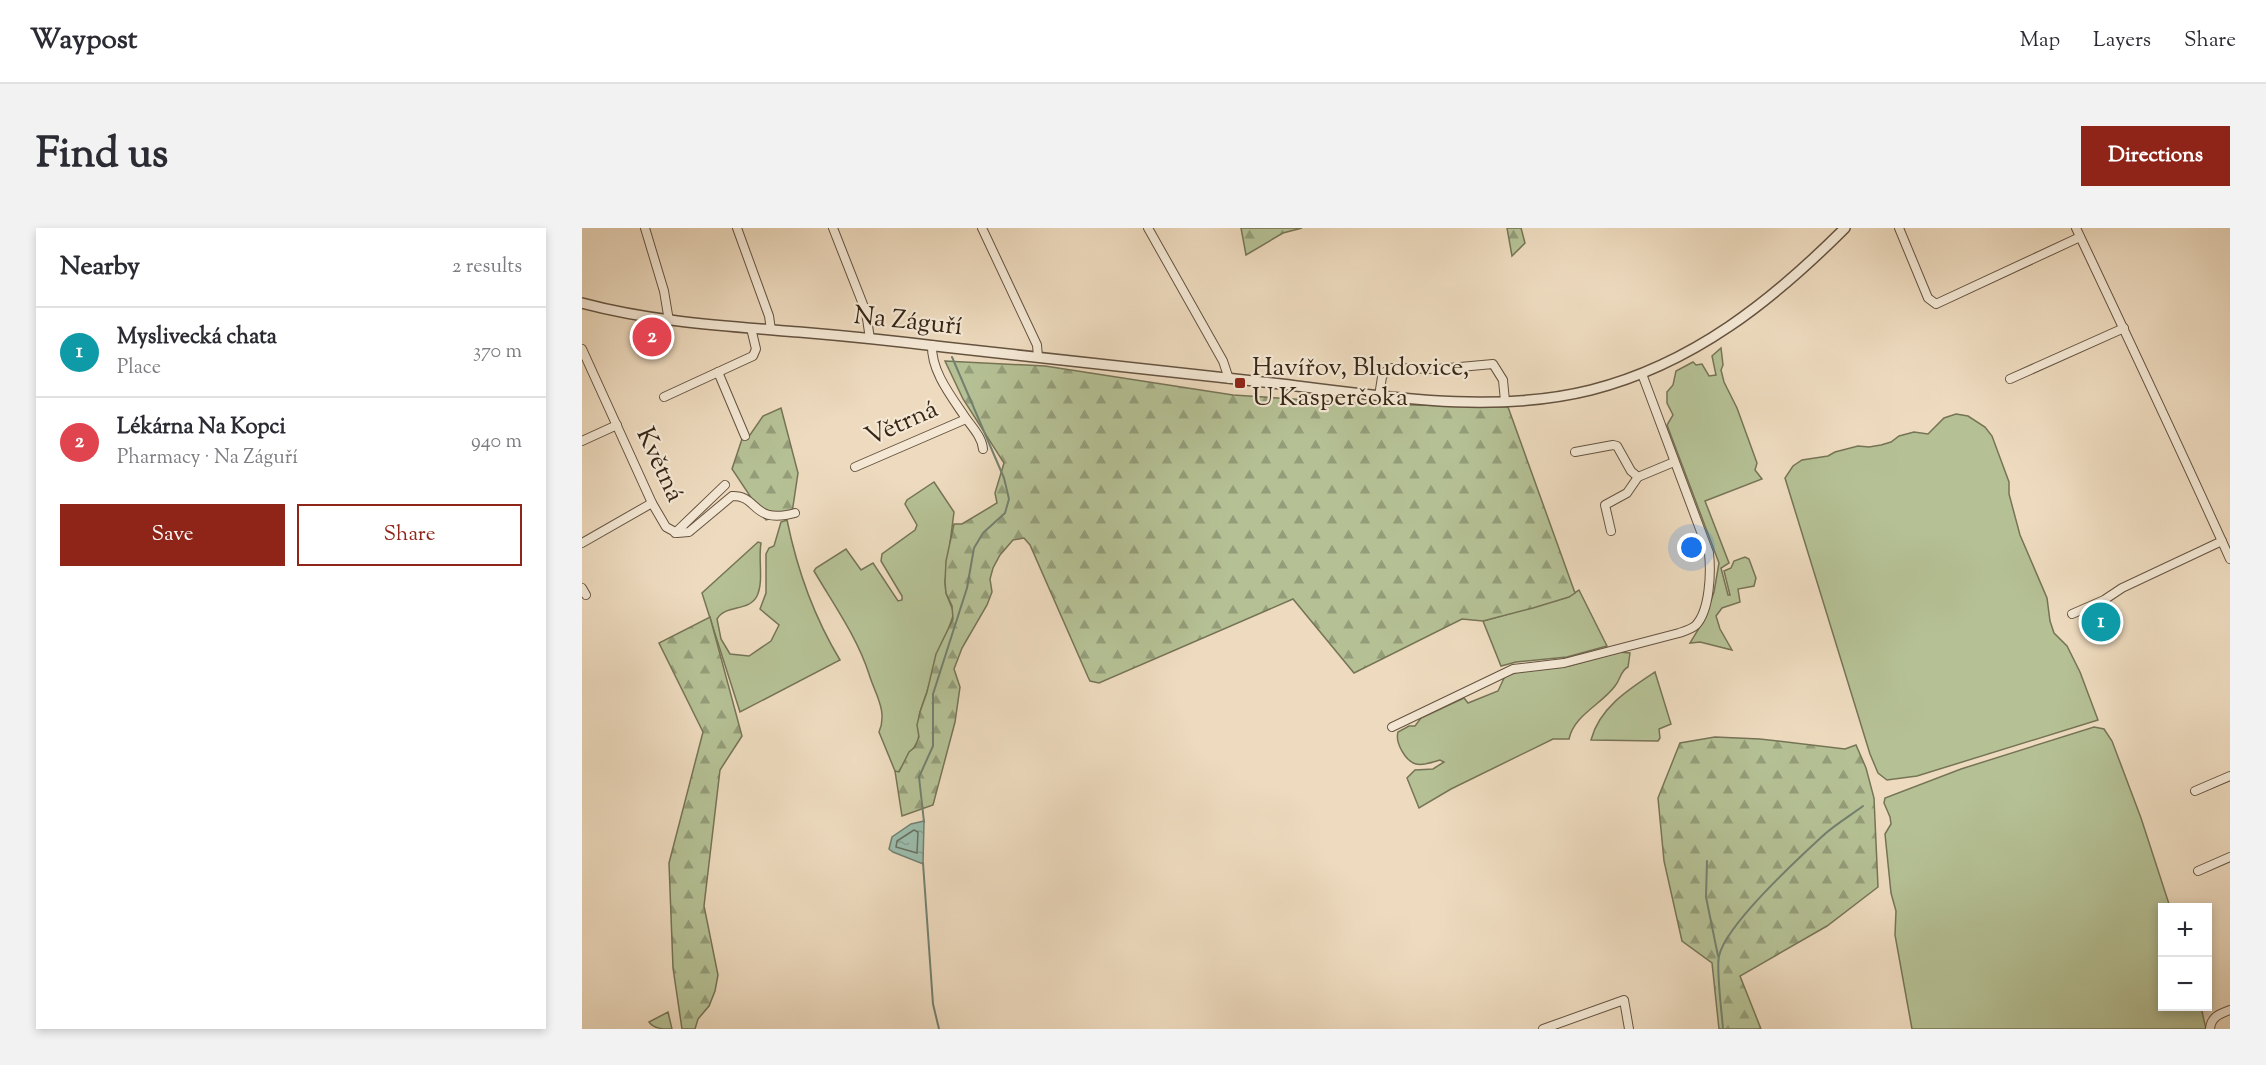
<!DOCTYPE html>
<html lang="en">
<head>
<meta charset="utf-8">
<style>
	:root { --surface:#fff; --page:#f2f2f3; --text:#2b2b33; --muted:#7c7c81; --line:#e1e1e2; --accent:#8f2418 }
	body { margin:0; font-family:"Sorts Mill Goudy",serif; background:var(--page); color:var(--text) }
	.controls { position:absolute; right:18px; bottom:18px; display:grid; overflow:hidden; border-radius:0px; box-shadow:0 3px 9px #0003 }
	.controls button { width:54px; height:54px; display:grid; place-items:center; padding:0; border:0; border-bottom:2px solid var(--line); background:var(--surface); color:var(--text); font:30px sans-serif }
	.you { position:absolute; left:1110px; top:320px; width:21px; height:21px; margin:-15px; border:4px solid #fff; border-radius:50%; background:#1a73e8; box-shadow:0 0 0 9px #1a73e833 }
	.badge { display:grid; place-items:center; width:39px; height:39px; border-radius:50%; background:var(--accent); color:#fff; font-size:20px; font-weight:700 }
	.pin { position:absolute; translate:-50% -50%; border:3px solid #fff; box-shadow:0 2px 6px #0006 }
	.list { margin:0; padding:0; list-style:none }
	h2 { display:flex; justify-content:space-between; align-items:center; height:78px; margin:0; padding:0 24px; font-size:26px }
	h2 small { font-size:20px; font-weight:400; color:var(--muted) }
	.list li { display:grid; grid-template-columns:39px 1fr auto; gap:18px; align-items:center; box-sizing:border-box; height:90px; padding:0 24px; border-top:2px solid var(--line) }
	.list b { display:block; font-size:22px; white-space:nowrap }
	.list p { margin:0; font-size:20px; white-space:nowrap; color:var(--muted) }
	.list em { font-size:20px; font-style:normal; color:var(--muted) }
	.actions { display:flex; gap:12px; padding:18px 24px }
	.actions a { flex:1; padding:14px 0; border:2px solid var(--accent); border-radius:0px; text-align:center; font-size:21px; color:var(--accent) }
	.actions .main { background:var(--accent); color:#fff }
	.map { position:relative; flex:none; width:1648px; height:801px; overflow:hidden; border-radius:0px }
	header { display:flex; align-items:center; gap:36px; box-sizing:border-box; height:84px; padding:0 30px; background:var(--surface); border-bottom:2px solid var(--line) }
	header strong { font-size:28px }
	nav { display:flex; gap:33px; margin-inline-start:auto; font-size:21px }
	.intro { display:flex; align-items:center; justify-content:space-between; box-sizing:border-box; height:144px; padding:0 36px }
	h1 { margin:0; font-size:42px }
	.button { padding:15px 27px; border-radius:0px; background:var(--accent); color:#fff; font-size:21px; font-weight:700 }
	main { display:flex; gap:36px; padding:0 36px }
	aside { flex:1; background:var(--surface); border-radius:0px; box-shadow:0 3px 9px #0003 }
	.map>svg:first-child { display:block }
</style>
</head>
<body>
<header>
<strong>Waypost</strong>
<nav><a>Map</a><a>Layers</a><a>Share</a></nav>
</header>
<div class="intro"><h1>Find us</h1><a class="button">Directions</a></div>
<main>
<aside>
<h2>Nearby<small>2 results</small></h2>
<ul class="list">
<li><span class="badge" style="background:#0f9aa8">1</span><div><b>Myslivecká chata</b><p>Place</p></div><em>370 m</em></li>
<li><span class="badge" style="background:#e0444e">2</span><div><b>Lékárna Na Kopci</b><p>Pharmacy · Na Záguří</p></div><em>940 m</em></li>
</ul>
<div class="actions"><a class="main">Save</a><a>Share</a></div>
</aside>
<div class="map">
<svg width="1648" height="801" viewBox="0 0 1648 801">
	<defs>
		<pattern id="forest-firs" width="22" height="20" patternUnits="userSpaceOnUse" patternTransform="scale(1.5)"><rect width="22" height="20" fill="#b5c195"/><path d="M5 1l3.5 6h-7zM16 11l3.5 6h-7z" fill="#949d79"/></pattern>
		<pattern id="water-ripples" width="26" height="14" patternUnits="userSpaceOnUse" patternTransform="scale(1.5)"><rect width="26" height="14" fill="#9bbcac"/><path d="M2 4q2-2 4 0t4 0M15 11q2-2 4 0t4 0" fill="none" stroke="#86a193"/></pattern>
	</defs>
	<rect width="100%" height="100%" fill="#eedbbf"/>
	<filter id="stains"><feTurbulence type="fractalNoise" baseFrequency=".00333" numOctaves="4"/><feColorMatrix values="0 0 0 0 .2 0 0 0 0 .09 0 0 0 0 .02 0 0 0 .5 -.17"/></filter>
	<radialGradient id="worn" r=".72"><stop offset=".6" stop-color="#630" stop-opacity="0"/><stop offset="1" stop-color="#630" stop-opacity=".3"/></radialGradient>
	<!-- green -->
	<g fill="#b5c195" stroke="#767456" stroke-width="1.5">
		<path d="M 1139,120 L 1141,137 L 1139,142 L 1142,154 L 1155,180 L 1175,235 L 1173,242 L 1180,251 L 1123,273 L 1147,335 L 1139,340 L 1146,367 L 1148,367 L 1142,343 L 1149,340 L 1152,333 L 1163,329 L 1167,331 L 1174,350 L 1172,358 L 1156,361 L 1158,374 L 1140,380 L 1134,388 L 1138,401 L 1150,422 L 1118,414 L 1108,415 L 1122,392 L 1132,364 L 1137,335 L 1085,197 L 1091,187 L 1085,175 L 1085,164 L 1091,157 L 1094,143 L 1111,134 L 1114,137 L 1120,136 L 1127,148 L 1134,147 L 1130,128 Z"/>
		<path d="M 1374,186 L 1386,188 L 1403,199 L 1410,208 L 1427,254 L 1427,266 L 1438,307 L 1465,370 L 1468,393 L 1472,405 L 1485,418 L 1498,444 L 1516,492 L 1335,548 L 1305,552 L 1296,545 L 1288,526 L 1203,250 L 1211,238 L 1220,232 L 1246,228 L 1253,224 L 1276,218 L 1287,219 L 1299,217 L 1309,214 L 1317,208 L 1332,204 L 1346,206 L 1362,190 Z"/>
		<path d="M 352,254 L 372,284 L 363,354 L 364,365 L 372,385 L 338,484 C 336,493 338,504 336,512 C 335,516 318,541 316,545 L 313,543 L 297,504 C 306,483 293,466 287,446 C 275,409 252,377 232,343 L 234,340 L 264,321 L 279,342 L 291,335 L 316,373 L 320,372 L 320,368 L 299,333 L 300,326 L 333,302 L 335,297 L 323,276 L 325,272 Z"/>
		<path d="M 205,292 C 215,341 232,389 258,432 L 158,484 L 120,365 L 176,314 L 179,315 C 176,332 182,353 175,368 C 167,384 144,376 135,391 L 139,411 L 148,426 L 167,428 L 189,413 L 197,397 L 178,381 L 184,365 L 184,326 L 187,320 L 192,318 L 199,294 Z"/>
		<path d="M 997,362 L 1025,418 L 985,429 L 934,434 L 919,438 L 901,393 L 986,369 Z"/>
		<path d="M 1037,424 L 1048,425 L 1046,439 C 1038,443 1039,451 1033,458 C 1020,476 992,487 987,511 L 971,511 L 869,561 L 837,580 L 825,550 L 833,542 L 851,541 L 862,534 L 858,532 C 851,534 842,538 834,536 C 823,533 813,514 816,504 L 827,498 L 833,498 L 839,490 L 882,470 L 886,475 L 916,463 L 923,448 L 936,444 L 987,438 Z"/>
		<path d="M 1073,444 L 1089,496 L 1077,501 L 1078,510 L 1076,513 L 1009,512 C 1017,480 1047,461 1073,444 Z"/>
		<path d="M 1512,499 L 1522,501 L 1530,513 L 1559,590 L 1588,679 L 1580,680 L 1580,778 L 1619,779 L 1624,801 L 1330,801 L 1313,707 L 1314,683 L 1309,665 L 1303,606 L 1309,596 L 1308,589 L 1302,575 L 1303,570 L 1379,541 Z"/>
		<path d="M 86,784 L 90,801 C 81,801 72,801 67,794 Z"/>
	</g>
	<!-- forest -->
	<g fill="url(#forest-firs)" stroke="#767456" stroke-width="1.5">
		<path d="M 659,0 L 720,0 L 701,5 L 664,27 Z"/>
		<path d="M 925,0 L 939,0 L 943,15 L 930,28 Z"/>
		<path d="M 363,133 L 463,138 L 651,167 L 788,176 L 926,179 L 993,365 L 987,369 L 951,380 L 901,393 L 880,391 L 772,445 L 711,371 L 517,455 L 508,453 L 506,449 L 448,317 L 442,310 L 431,312 L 418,327 L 411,340 L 408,351 L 410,364 L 405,377 L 380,420 L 372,441 L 378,459 L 373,494 L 351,577 L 320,588 L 313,543 L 317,544 L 327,524 L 333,519 L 337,509 L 335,497 L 338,484 L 345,464 L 354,426 L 371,391 L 370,378 L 364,365 L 363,354 L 364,333 L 372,296 L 380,296 L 415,275 L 413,265 L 422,235 L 381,171 Z"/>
		<path d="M 199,180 L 216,245 L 210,285 L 184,292 L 150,241 L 160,211 L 168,207 L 181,188 Z"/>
		<path d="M 128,389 L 160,508 L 138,542 L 122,678 L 136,747 L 133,763 L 127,778 L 116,791 L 113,801 L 100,801 L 91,740 L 87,635 L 121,504 L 77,415 Z"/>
		<path d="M 1133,509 L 1178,511 L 1263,521 L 1274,517 L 1284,540 L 1292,570 L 1296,659 L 1245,698 L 1158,748 L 1179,801 L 1137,801 L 1130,735 L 1100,713 L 1082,633 L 1076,570 L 1098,515 Z"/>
	</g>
	<!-- water -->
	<path fill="url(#water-ripples)" stroke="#738070" stroke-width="1.5" d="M 342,593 L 341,636 L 311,624 L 307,621 L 310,609 L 329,596 Z"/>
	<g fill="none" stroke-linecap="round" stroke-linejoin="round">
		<!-- shore -->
		<path stroke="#697161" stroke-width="1.5" d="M 332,602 L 336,604 L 335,625 L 314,619 L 315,613 Z"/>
		<!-- stream -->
		<g stroke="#738070" stroke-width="2">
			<path d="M 342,594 L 337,549 L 351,518 L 351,466 L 385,360 L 392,320 L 401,305 L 423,285 L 427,271 L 422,250 L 370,129"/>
			<path d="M 1125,633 L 1124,669 L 1136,728"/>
			<path d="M 341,635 L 351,776 L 357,801"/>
			<path d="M 1141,801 C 1140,786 1134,741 1137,728 C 1144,696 1218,629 1244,605 C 1256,595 1269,587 1281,578"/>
		</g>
		<!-- minor casing -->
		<g stroke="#655340" stroke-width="10">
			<g id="minor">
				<path d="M 63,0 L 82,63 L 87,93"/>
				<path d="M 155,0 L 187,88 L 189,102"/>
				<path d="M 251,0 L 284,84 L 288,111"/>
				<path d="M 400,0 L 455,117 L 456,129"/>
				<path d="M 566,0 L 641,133 L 647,151"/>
				<path d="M 1317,0 L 1346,70 L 1354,76 L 1498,9"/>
				<path d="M 1494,0 C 1546,110 1598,220 1648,331"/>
				<path d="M 350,117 C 349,143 369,168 383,189 C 390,199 400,209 401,221"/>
				<path d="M 0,121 L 70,275 L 84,299 L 95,305 L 107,304 L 150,268 C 177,267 169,297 213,285"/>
				<path d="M 136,144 L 163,208"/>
				<path d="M 1428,151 L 1542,100"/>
				<path d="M 797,168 L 800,149 L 803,144 L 810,140 L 856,141 L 911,136 L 921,152 L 923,173"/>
				<path d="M 82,169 L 171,128 L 174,121 L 169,100"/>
				<path d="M 0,213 L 35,197"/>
				<path d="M 993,224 L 1031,217 L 1035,218 L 1049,243 L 1056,249 L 1092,234"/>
				<path d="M 273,239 L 384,191"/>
				<path d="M 1029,303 L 1023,277 L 1045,265 L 1056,249"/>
				<path d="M 93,305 L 143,257"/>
				<path d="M 0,315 L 70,275"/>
				<path d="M 0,360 L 4,367"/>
				<path d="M 1490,386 L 1522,372 L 1540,360 L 1640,313"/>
				<path d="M 810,499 L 931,441 L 982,435 L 1097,405 C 1103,403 1110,401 1114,397 C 1128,382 1129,344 1127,325 L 1060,146"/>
				<path d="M 1613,563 L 1648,548"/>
				<path d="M 1616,643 L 1648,629"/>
				<path d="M 961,801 L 1042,772 L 1047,801"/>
				<path d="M 1628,801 C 1629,789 1637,786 1648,782"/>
			</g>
		</g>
		<!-- tertiary casing -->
		<g stroke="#655340" stroke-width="12">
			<path id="tertiary" d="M 0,75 C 71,94 144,98 217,104 C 265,108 314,113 362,119 C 474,131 587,144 699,156 C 800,168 909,187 1009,162 C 1111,136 1190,73 1263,0"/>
		</g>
		<!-- minor -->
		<use href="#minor" stroke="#f4e8d5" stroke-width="8"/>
		<!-- tertiary -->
		<use href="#tertiary" stroke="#f4e8d5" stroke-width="9"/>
	</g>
	<!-- markers -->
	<rect fill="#8f2418" stroke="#f4e8d5" stroke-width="2" x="652" y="149" width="12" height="12" rx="3"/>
	<g text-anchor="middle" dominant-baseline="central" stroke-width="4.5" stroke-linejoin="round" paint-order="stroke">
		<!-- street labels -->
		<g font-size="26" fill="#372616" stroke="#f4e8d5">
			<text transform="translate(326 94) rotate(6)">Na Záguří</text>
			<text transform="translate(320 196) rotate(-24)">Větrná</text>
			<text transform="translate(77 237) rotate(65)">Květná</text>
		</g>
		<!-- poi labels -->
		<g font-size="26" fill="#372616" stroke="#f4e8d5" text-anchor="start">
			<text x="670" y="140">Havířov, Bludovice,<tspan x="670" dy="30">U Kasperčoka</tspan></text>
		</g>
	</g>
	<rect width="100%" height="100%" filter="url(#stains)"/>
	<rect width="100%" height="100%" fill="url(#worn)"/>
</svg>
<div class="controls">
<button>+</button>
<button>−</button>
</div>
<div class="you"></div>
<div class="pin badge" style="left:1519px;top:394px;background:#0f9aa8">1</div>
<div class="pin badge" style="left:70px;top:109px;background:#e0444e">2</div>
</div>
</main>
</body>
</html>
